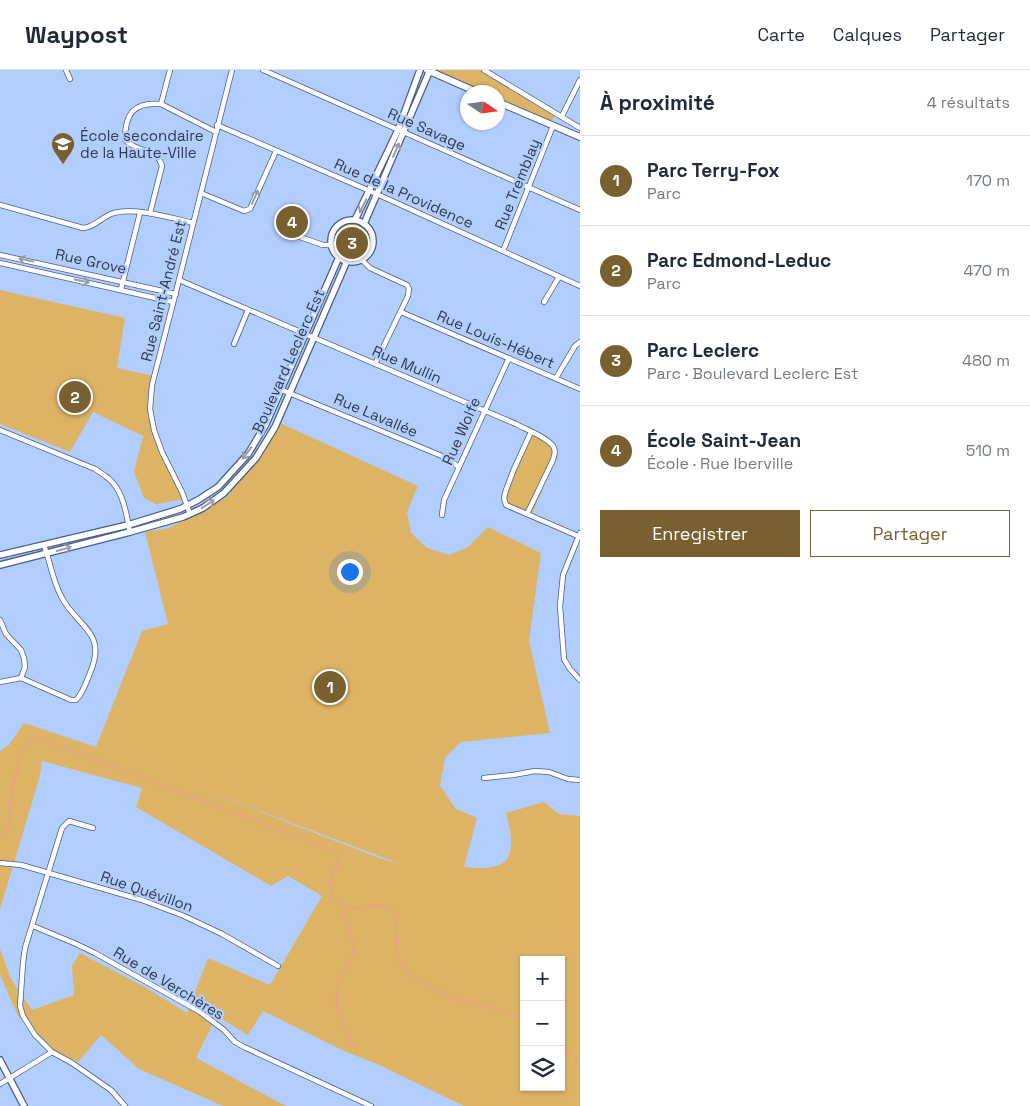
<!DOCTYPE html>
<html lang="fr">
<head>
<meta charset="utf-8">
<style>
	:root { --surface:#fff; --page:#f2f2f3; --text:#1f2937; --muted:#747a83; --line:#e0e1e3; --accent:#796031 }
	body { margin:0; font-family:"Space Grotesk",sans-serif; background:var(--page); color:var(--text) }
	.controls { position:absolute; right:15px; bottom:15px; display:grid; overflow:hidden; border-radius:0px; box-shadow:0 1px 4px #0004 }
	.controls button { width:45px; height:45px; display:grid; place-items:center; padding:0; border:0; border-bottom:1px solid var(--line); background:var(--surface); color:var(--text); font:25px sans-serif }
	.compass { position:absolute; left:460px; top:15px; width:45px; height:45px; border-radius:50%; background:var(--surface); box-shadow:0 1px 4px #0004; rotate:103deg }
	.you { position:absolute; left:349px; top:501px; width:18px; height:18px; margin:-12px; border:4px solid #fff; border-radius:50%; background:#1a73e8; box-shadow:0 0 0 8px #1a73e833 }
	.badge { display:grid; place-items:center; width:32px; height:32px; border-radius:50%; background:var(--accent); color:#fff; font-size:16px; font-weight:700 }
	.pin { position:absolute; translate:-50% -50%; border:2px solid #fff; box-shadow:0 1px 5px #0006 }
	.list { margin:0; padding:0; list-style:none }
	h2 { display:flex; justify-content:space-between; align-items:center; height:65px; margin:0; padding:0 20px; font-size:21px }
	h2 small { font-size:16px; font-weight:400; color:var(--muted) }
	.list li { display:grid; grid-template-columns:32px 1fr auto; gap:15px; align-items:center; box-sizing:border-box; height:90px; padding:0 20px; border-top:1px solid var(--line) }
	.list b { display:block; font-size:19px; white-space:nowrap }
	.list p { margin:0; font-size:16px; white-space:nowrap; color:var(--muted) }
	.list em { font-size:16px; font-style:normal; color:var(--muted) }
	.actions { display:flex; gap:10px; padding:15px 20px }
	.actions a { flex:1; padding:11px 0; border:1px solid var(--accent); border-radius:0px; text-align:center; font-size:18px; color:var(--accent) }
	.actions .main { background:var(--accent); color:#fff }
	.icon { flex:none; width:28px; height:28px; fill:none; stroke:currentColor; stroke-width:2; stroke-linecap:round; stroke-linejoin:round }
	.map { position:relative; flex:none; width:580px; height:1036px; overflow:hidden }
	header { display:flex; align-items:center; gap:30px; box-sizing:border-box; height:70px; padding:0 25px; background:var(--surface); border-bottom:1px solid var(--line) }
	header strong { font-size:24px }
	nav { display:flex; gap:28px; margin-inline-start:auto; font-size:18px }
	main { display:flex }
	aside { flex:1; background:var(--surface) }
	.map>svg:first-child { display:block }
</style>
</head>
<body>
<header>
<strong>Waypost</strong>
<nav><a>Carte</a><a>Calques</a><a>Partager</a></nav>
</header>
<main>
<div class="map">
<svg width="580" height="1036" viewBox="0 0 580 1036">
	<rect width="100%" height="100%" fill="#b2cefe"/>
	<!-- green -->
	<g fill="#ddb366" fill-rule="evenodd">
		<path d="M 430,0 L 483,0 L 556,43 L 550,55 L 498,31 L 498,22 L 479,22 Z"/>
		<circle cx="352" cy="171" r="21"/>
		<path d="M 0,220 L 125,248 L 117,298 L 154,306 L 150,339 L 154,360 L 185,429 L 156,434 L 144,428 L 134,402 L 143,366 L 93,342 L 70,382 L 0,354 Z"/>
		<path d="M 280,353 L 418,416 L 407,442 L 411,463 L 427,478 L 449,485 L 468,477 L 488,457 L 541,483 L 529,571 L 550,663 L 461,672 L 445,688 L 440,716 L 456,739 L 477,748 L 464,797 C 475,798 486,799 496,796 C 519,790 510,759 506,743 L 544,732 L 559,744 L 580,746 L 580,1036 L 464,1036 L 379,995 L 342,980 L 263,941 L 248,965 L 217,946 L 196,988 L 286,1036 L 223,1036 L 139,999 L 101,965 L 78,992 L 54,980 L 18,946 L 0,905 L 0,879 L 11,909 L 32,940 L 74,925 L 72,896 L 80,883 L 143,916 L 187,943 L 208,888 L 270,915 L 322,826 L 288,806 L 271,816 L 136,737 L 142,718 L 42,691 L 40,706 L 0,839 L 0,681 L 9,675 L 24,653 L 96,677 L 142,561 L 168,554 L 145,462 L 169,458 L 219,431 L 230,424 L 232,419 L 260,386 ZM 190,714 L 400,794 L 379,788 ZM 524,890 L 561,890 L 561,1017 L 524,1017 Z"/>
		<path d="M 533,363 L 551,370 L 556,380 L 555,388 L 531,447 L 503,431 L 508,417 Z"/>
	</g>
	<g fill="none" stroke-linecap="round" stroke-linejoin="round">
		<!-- stream -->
		<g stroke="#f29895" stroke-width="1">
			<path d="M 0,766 L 8,757 L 10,746 L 11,725 L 17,700 L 19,686 L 29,673 L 38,669 L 49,672 L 337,782 C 343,801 318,812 339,831 C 361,851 375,822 394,843 C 400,851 396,870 396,880 C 396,885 399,890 401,894 C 405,901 414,907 421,911 C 430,916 439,922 448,926 C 467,933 488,935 507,942 C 512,944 518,947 524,950"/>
			<path d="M 339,831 L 354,876 L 351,891 L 338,911 L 336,930 L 337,940 L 355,979"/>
			<path d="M 561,977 L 580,989"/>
		</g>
		<!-- minor casing -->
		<g stroke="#465e88" stroke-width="6">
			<g id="minor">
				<path d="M 66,0 L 70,9"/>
				<path d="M 170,0 L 161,34 L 216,62"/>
				<path d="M 263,0 L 580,140"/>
				<path d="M 484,0 L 580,58"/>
				<path d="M 562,46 L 580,10"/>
				<path d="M 217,55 L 370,121 L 580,216"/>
				<path d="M 201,123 L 244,141 L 250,139 L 276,81"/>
				<path d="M 0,135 L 83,158 C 95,157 101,148 111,144 C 132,136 172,148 193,153"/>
				<path d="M 150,143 L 162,96 C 157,77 139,84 125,70 C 125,43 134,32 161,34"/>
				<path d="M 300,167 L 323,175 L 332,175"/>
				<path d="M 503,181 L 553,56"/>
				<path d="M 0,185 L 176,224"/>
				<path d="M 361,189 L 370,198 L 407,215 L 409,219 L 408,226 L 375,294"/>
				<path d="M 0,193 L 173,232"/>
				<path d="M 179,210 L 516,354 C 525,359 551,369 554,378 C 556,382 554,386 553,390 L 527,444"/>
				<path d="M 121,219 L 140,143"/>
				<path d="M 544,232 L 559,207"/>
				<path d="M 401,242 L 580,319"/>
				<path d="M 234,274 L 248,240"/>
				<path d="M 556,308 L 575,276 L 580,272"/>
				<path d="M 282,320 L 442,386 L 459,397"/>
				<path d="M 0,360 L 95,399 C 100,402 104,405 108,408 C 124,421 126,444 130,462"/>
				<path d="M 531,362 L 514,399 L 506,420 L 504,428 L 506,435 L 578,466"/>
				<path d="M 190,444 L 182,422 L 162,382 L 154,360 L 150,339 L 152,315 L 179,210 L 232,0"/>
				<path d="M 442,445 L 444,430 L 509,288"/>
				<path d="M 580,463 L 563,505 L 560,536 L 564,589 L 570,599 L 580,610"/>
				<path d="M 0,550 L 6,564 L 21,580 L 24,588 L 25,597 L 21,608"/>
				<path d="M 0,612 L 21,608 L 71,630 L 76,630 C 83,623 86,613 90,603 C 108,561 77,558 61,526 C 53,511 50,492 44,475"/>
				<path d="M 484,708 L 513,705 L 535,701 L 549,702 L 568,709 L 580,710"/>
				<path d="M 93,758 L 69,751 L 62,758 L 25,878 L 23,893 L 20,936 L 23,946 L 35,965 L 52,982 L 72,993 L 111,1020 L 125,1036"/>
				<path d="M 0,793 L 21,795 L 142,830 L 184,846 L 222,864 L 278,896"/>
				<path d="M 33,856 L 74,873 L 95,883 L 200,942 L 224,960 L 235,972 L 244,977 L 371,1036"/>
				<path d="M 0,1014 L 52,982"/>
			</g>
		</g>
		<!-- tertiary casing -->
		<g stroke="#465e88" stroke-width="8">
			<g id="tertiary">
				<path d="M 355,150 L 398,60 L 420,0"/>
				<circle cx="352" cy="171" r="21"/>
				<path d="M 364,154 L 430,0"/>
				<path d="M 0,485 L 128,455 L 180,439 L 198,430 L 218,417 L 248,384 L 266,354 L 339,187"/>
				<path d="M 0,495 L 130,462 L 183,447 L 203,438 L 224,423 L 256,388 L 275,357 L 347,191"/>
				<path d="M 0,990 L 24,1036"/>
			</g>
		</g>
		<!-- secondary casing -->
		<g stroke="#465e88" stroke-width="8">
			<g id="secondary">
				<path d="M 427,0 L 477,22"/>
				<path d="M 498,32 L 580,67"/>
			</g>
		</g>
		<!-- minor -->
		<use href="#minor" stroke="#fff" stroke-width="4.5"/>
		<!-- tertiary -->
		<use href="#tertiary" stroke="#fff" stroke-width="5.5"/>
		<!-- secondary -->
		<use href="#secondary" stroke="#fff" stroke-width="6"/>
	</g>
	<!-- one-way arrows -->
	<defs><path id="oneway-shaft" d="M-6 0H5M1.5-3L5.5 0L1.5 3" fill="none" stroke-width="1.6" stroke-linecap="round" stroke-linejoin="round" transform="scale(1.25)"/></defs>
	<g stroke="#989da6">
		<use href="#oneway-shaft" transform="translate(396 80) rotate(-66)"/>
		<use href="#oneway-shaft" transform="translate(255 127) rotate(-66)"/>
		<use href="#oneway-shaft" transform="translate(363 136) rotate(116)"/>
		<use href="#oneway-shaft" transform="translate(26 190) rotate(-168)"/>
		<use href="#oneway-shaft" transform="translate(82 211) rotate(12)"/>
		<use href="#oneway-shaft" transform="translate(247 383) rotate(126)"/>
		<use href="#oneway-shaft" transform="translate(208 434) rotate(-33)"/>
		<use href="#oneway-shaft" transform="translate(64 479) rotate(-15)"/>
	</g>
	<!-- icons -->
	<defs>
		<g id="school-pin" transform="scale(1.25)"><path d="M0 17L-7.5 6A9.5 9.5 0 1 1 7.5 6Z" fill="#796031" stroke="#b2cefe"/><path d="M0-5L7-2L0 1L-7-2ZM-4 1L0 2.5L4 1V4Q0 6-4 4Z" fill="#fff"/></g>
	</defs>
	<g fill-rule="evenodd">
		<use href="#school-pin" x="63" y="74"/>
	</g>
	<g text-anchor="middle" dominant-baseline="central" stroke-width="4.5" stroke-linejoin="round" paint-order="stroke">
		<!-- street labels -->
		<g font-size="15" fill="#303b4e" stroke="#b2cefe">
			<text transform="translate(427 59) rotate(24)">Rue Savage</text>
			<text transform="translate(517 114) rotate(-68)">Rue Tremblay</text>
			<text transform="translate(404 123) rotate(24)">Rue de la Providence</text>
			<text transform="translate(91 191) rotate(12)">Rue Grove</text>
			<text transform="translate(163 221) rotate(-76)">Rue Saint-André Est</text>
			<text transform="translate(496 269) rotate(23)">Rue Louis-Hébert</text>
			<text transform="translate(288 291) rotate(-66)">Boulevard Leclerc Est</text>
			<text transform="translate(407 294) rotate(23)">Rue Mullin</text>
			<text transform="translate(376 345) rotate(23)">Rue Lavallée</text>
			<text transform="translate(461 361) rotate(-66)">Rue Wolfe</text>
			<text transform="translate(147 821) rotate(19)">Rue Quévillon</text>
			<text transform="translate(169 913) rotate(31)">Rue de Verchères</text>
		</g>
		<!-- poi labels -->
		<g font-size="15" fill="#303b4e" stroke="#b2cefe" text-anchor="start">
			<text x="80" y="65">École secondaire<tspan x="80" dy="17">de la Haute-Ville</tspan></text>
		</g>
	</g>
</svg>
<div class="controls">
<button>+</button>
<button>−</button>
<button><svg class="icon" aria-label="layers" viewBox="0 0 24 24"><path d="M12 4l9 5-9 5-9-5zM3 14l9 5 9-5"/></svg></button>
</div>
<svg class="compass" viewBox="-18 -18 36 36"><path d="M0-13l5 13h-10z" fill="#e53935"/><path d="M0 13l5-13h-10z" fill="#747a83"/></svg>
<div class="you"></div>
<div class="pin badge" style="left:330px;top:617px">1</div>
<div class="pin badge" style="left:75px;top:327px">2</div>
<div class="pin badge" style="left:352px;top:173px">3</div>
<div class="pin badge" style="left:292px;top:152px">4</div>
</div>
<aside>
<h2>À proximité<small>4 résultats</small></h2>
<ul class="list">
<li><span class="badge">1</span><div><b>Parc Terry-Fox</b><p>Parc</p></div><em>170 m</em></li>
<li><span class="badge">2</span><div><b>Parc Edmond-Leduc</b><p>Parc</p></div><em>470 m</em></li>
<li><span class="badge">3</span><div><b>Parc Leclerc</b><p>Parc · Boulevard Leclerc Est</p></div><em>480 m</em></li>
<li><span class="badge">4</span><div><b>École Saint-Jean</b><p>École · Rue Iberville</p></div><em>510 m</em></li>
</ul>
<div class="actions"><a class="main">Enregistrer</a><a>Partager</a></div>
</aside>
</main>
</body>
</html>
